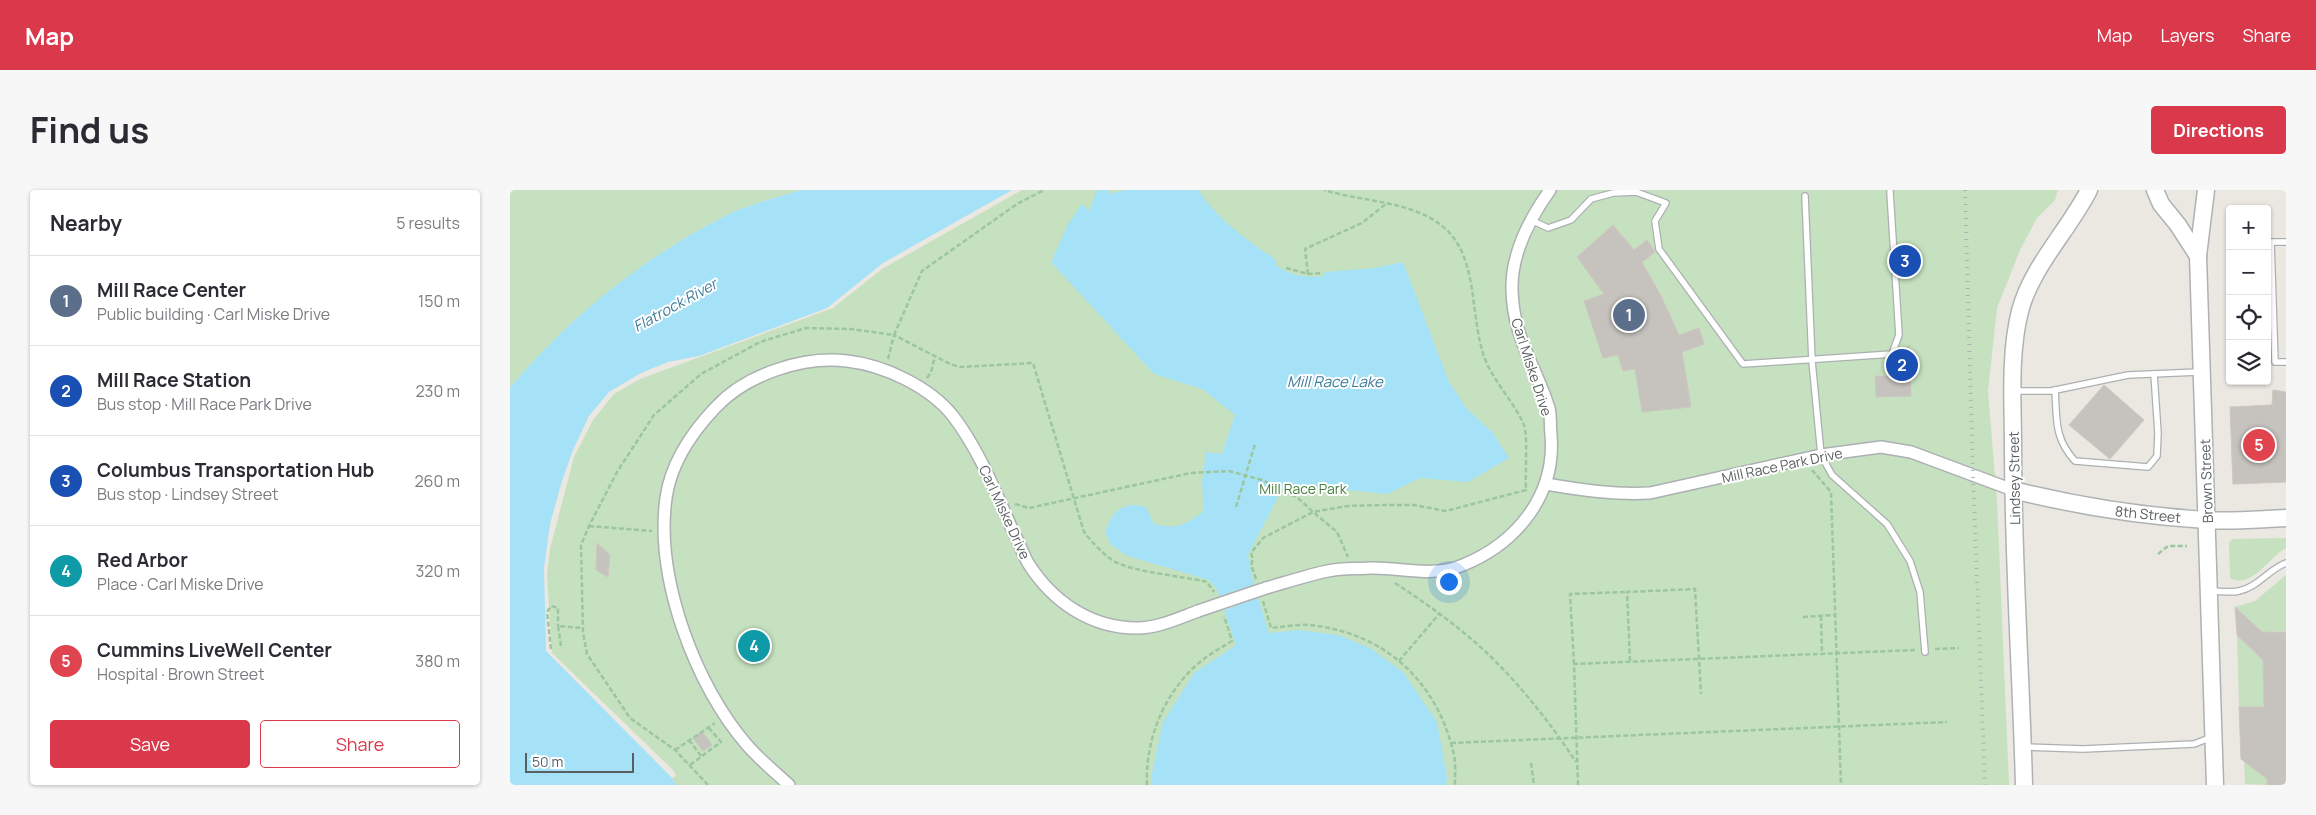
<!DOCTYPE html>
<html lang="en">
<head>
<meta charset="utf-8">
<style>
	:root { --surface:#fff; --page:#f7f7f7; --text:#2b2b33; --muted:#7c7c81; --line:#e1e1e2; --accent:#d9394a }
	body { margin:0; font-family:Manrope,sans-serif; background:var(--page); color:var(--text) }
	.controls { position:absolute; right:15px; top:15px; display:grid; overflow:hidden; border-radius:5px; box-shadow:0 1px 4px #0004 }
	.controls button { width:45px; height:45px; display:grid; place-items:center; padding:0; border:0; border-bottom:1px solid var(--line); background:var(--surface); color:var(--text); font:25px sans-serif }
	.scale { position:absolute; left:15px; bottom:12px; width:109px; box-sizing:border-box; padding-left:5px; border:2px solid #595e60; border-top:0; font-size:14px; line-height:18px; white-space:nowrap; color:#595e60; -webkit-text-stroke:4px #fff; paint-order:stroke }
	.you { position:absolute; left:938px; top:391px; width:18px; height:18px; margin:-12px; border:4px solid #fff; border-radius:50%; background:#1a73e8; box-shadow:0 0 0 8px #1a73e833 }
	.badge { display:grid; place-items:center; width:32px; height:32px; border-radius:50%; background:var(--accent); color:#fff; font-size:16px; font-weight:700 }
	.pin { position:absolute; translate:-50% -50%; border:2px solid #fff; box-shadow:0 1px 5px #0006 }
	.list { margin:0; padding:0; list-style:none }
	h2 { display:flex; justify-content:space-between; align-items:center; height:65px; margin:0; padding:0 20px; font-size:21px }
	h2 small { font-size:16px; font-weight:400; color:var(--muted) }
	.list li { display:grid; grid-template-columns:32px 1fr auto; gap:15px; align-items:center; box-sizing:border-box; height:90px; padding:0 20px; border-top:1px solid var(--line) }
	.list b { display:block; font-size:19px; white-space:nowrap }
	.list p { margin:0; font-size:16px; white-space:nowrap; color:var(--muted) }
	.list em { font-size:16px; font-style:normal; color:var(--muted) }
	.actions { display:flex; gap:10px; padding:15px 20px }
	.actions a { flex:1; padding:11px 0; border:1px solid var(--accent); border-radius:5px; text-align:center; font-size:18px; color:var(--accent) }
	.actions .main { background:var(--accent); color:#fff }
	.icon { flex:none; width:28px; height:28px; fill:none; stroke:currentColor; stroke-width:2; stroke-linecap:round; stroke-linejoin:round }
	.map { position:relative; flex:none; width:1776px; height:595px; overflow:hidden; border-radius:5px }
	header { display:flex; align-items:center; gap:30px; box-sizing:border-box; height:70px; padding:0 25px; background:var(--accent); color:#fff }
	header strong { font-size:24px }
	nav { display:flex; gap:28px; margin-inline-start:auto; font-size:18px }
	.intro { display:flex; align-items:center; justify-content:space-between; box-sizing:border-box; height:120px; padding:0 30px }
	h1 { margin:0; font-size:35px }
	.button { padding:12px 22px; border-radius:5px; background:var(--accent); color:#fff; font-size:18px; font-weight:700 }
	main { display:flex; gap:30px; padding:0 30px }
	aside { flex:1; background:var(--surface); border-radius:5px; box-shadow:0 1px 4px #0004 }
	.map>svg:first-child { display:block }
</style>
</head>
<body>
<header>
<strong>Map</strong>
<nav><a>Map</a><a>Layers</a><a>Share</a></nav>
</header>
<div class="intro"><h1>Find us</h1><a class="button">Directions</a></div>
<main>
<aside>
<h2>Nearby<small>5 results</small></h2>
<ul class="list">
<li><span class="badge" style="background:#5c6f8a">1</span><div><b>Mill Race Center</b><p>Public building · Carl Miske Drive</p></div><em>150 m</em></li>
<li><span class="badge" style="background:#1a4fb4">2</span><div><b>Mill Race Station</b><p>Bus stop · Mill Race Park Drive</p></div><em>230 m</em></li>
<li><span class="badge" style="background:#1a4fb4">3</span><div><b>Columbus Transportation Hub</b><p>Bus stop · Lindsey Street</p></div><em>260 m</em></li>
<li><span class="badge" style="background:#0f9aa8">4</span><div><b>Red Arbor</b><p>Place · Carl Miske Drive</p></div><em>320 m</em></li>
<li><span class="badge" style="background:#e0444e">5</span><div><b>Cummins LiveWell Center</b><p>Hospital · Brown Street</p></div><em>380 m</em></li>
</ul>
<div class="actions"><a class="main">Save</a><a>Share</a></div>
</aside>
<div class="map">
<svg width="1776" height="595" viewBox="0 0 1776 595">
	<rect width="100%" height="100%" fill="#ebe7e1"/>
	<!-- green -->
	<g fill="#c5e1bf">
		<path d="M 0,0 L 291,0 C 266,8 238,14 215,26 C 135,66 57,130 0,198 Z"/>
		<path d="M 512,0 L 1548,0 L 1545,10 L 1527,28 L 1510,60 L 1487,118 L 1478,201 L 1487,311 L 1499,595 L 166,595 L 162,588 L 166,586 L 164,581 L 42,463 L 37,385 L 40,359 L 64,267 L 83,230 L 104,204 L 130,189 L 323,118 L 372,79 Z"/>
		<path d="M 1776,348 L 1776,358 C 1759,367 1741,400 1720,388 L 1719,353 L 1722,349 Z"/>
		<path d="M 1776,385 L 1776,441 L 1752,442 L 1725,417 L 1745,411 Z"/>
		<path d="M 1727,445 L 1753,470 L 1754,517 L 1729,517 Z"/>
		<path d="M 1734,571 L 1757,589 L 1757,595 L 1735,594 Z"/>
	</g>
	<!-- water -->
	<g fill="#a5e2f7">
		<path d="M 291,0 L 502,0 L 373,73 L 317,118 L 189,166 L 158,172 L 131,183 L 99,202 L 79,226 L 63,260 L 52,291 L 40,334 L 34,378 L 36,461 L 162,588 L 166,595 L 0,595 L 0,198 C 58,128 134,67 215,26 C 238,14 266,8 291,0 Z"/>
		<path d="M 587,0 L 598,0 L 600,4 L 615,0 L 688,0 C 709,31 736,49 766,70 L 766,75 C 782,86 795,88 814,86 L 815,82 L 865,78 L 893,72 L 939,192 L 957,219 L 983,243 L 999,268 L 958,292 L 910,288 L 878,304 L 775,294 L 738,365 L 742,388 L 759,443 L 789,440 L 828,445 L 860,458 L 894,483 L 927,532 L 937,588 L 936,595 L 642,595 L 641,588 L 653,532 L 684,483 L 726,455 L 707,400 L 699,390 L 618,366 L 601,355 L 595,342 C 603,320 612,311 636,317 L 644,334 C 668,340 674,335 694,321 L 692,293 L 696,262 L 712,264 L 725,225 L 692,199 L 644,184 L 541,72 L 558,34 L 572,14 L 579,21 Z"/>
	</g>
	<!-- pier -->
	<path fill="#ebe7e1" d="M 746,394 L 750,407 L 712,421 L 707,407 Z"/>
	<!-- building -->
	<g fill="#c6c2be" stroke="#cfc7c0">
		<path d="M 1103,35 L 1124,60 L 1137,50 L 1144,60 L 1145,62 L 1132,72 L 1150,104 L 1169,145 L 1189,138 L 1194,154 L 1172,162 L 1181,217 L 1132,222 L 1125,179 L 1113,181 L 1108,165 L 1093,168 L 1074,111 L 1094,104 L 1067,67 Z"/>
		<path d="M 1399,155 L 1401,206 L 1366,207 L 1365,186 L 1377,186 Z"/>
		<path d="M 1594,195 L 1634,230 L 1600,269 L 1559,235 Z"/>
		<path d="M 1763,200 L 1776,202 L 1776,292 L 1723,294 L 1720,217 L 1762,215 Z"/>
		<path d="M 87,353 L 100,365 L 98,387 L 86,380 Z"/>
		<path d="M 1725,417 L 1752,442 L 1776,442 L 1776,595 L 1757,595 L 1757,589 L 1731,569 L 1729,517 L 1754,517 L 1753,470 L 1727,445 Z"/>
		<path d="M 192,541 L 202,555 L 193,561 L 183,548 Z"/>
	</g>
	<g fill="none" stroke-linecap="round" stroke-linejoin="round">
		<!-- lane casing -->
		<g stroke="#acb0b2" stroke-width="8">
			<g id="lane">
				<path d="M 1295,6 L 1302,171 L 1311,265 L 1322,285 L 1377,334 L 1400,371 L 1410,402 L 1415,462"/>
				<path d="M 1021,30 L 1038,38 L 1061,30 L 1081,9 L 1103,3 L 1126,2 L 1156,13 L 1145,31 L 1149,59 L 1233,174 L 1382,164 L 1389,145 L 1380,2"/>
				<path d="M 1776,52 L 1761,52 L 1765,172 L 1776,172"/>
				<path d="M 1545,200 C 1547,230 1544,248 1565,271 L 1638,277 L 1647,266 L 1648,243 L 1644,184"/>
				<path d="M 1503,201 L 1541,201 L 1618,185 L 1689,182"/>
				<path d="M 1702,401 C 1710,401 1721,403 1729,401 C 1748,397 1759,379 1776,373"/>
				<path d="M 1515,557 L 1573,559 L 1684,554 L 1702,547"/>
			</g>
		</g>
		<!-- street casing -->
		<g stroke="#acb0b2" stroke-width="14">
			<g id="street">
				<path d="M 1036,294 C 1071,300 1105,305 1140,303 L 1311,265 L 1371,257 L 1401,262 L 1503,300"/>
				<path d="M 756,398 C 777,392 798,385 818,381 C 832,378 846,379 860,378 C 891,377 923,388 953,375 C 1007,353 1046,305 1041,245 C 1040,236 1041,226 1039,218 C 1026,176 1003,148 1002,100 C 1001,64 1020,28 1040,0"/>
				<path d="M 279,595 C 265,582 249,569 237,555 C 185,495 145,388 156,308 C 161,273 182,242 206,217 C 237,184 293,166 337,171 C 374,175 420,197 443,226 C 469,260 485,301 502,339 C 508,350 512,362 518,373 C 542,411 580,438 627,438 C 648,438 669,428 688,421"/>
			</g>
		</g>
		<!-- secondary casing -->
		<g stroke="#aeb2b5" stroke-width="19">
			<g id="secondary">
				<path d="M 1645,0 L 1651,14 L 1668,35 L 1688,66"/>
				<path d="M 1696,0 L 1688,66 L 1705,595"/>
				<path d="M 1503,300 C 1567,316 1630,326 1696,330 C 1722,332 1750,329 1776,328"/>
				<path d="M 1514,595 C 1511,483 1503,370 1503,257 C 1503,213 1499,165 1510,121 C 1522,76 1558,41 1579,0"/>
			</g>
		</g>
		<!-- path -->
		<g stroke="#9cc6a0" stroke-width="2.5" stroke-dasharray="5 2.5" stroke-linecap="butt">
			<path d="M 776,78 L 798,84 L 813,83"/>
			<path d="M 798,84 L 795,59 L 852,33 L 877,13"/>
			<path d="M 378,169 L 384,145 L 440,174 L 450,177 L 523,173 L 574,342 C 582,352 591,362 602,370 C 620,382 673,386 697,392 L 704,402"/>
			<path d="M 417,188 L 421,182 L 425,166"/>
			<path d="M 1302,280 L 1321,302 L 1331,595"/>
			<path d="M 788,308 L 803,322 L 837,316 L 876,315 L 904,315 L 936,321 L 1016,300 C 1015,286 1018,246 1014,235 C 1004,211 980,188 973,163 C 964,134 965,101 956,73 C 937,9 867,16 814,0"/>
			<path d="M 505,314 L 519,318 L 681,283"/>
			<path d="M 726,317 L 745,254"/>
			<path d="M 79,336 L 142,341"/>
			<path d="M 1648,364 L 1658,356 L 1677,356"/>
			<path d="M 746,389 L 741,375 L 743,369 L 741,363 L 753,348 L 803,322 L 827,342 L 838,367"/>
			<path d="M 885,393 C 917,414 951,438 979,465 C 1012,497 1041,534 1066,572"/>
			<path d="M 753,411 L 761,438 C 773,437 787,434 799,435 C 873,442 926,490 943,561 C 946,571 945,584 945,595"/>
			<path d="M 1311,426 L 1312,464"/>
			<path d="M 1293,427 L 1325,425"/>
			<path d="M 51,456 L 48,436 L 72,438"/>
			<path d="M 41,459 L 37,422 L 41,416 L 48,418 L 48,436"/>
			<path d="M 1425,459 L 1449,458"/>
			<path d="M 889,471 L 929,424"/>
			<path d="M 1120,471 L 1117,402 L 1185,399 L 1191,504"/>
			<path d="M 1064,474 L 1060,404 L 1117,402"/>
			<path d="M 179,550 L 191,566"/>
			<path d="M 941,553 L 1437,532"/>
			<path d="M 165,560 L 205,533"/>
			<path d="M 1021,573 L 1024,595"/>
			<path d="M 180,575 L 211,552 L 198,537"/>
			<path d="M 198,595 L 165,560 L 120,528 L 77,464 L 73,443 L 71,355 L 79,336 L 107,282 L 144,225 L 191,184 L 250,152 L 296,138 L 341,139 L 384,145 L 412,81 L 507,14 L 534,0"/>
			<path d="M 637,595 C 635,550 654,502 690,472 C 699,464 711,458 722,451 L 714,426"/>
			<path d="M 1068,595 L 1064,474 L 1405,460"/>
		</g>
		<!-- lane -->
		<use href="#lane" stroke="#fff" stroke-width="5.5"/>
		<!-- street -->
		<use href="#street" stroke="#fff" stroke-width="11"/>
		<!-- secondary -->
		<use href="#secondary" stroke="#fff" stroke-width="16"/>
		<!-- rail -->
		<path stroke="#afb0b0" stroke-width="4" stroke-dasharray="1 6" stroke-linecap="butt" d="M 1455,0 L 1463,285 L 1475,595"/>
		<!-- street-bridge casing -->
		<g stroke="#acb0b2" stroke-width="14" stroke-linecap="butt">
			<path id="street-bridge" d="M 688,421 L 756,398"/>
		</g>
		<!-- path-bridge -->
		<path stroke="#9cc6a0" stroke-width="2.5" stroke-dasharray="5 2.5" stroke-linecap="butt" d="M 681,283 L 719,281 L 752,290 L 788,308"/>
		<!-- street-bridge -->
		<use href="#street-bridge" stroke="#fff" stroke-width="11"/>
	</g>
	<g text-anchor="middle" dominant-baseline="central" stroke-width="4" stroke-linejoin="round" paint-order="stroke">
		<!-- street labels -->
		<g font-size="14" fill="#595e60" stroke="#fff">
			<text transform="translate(1022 177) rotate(72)">Carl Miske Drive</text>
			<text transform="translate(1272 275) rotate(-12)">Mill Race Park Drive</text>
			<text transform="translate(1504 288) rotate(-91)">Lindsey Street</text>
			<text transform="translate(1696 291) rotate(-92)">Brown Street</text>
			<text transform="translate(495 322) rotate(65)">Carl Miske Drive</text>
			<text transform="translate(1638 324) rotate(6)">8th Street</text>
		</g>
		<!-- park labels -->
		<g font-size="14" fill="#447e3b" stroke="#fff">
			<text x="793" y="298">Mill Race Park</text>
		</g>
		<!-- water labels -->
		<g font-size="15" font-style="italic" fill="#3f7a96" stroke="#fff">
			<text transform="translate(165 115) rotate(-29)">Flatrock River</text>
			<text x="825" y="191">Mill Race Lake</text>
		</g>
	</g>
</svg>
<div class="controls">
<button>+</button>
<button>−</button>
<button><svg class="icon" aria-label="locate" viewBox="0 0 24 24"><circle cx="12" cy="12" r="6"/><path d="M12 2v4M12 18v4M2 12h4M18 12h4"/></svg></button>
<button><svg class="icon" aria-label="layers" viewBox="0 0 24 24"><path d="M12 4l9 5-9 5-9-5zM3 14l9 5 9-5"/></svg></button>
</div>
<div class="scale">50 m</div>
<div class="you"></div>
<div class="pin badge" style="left:1119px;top:125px;background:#5c6f8a">1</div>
<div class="pin badge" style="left:1392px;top:175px;background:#1a4fb4">2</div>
<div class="pin badge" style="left:1395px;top:71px;background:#1a4fb4">3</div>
<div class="pin badge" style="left:244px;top:456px;background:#0f9aa8">4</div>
<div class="pin badge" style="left:1749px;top:255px;background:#e0444e">5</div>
</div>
</main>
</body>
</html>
